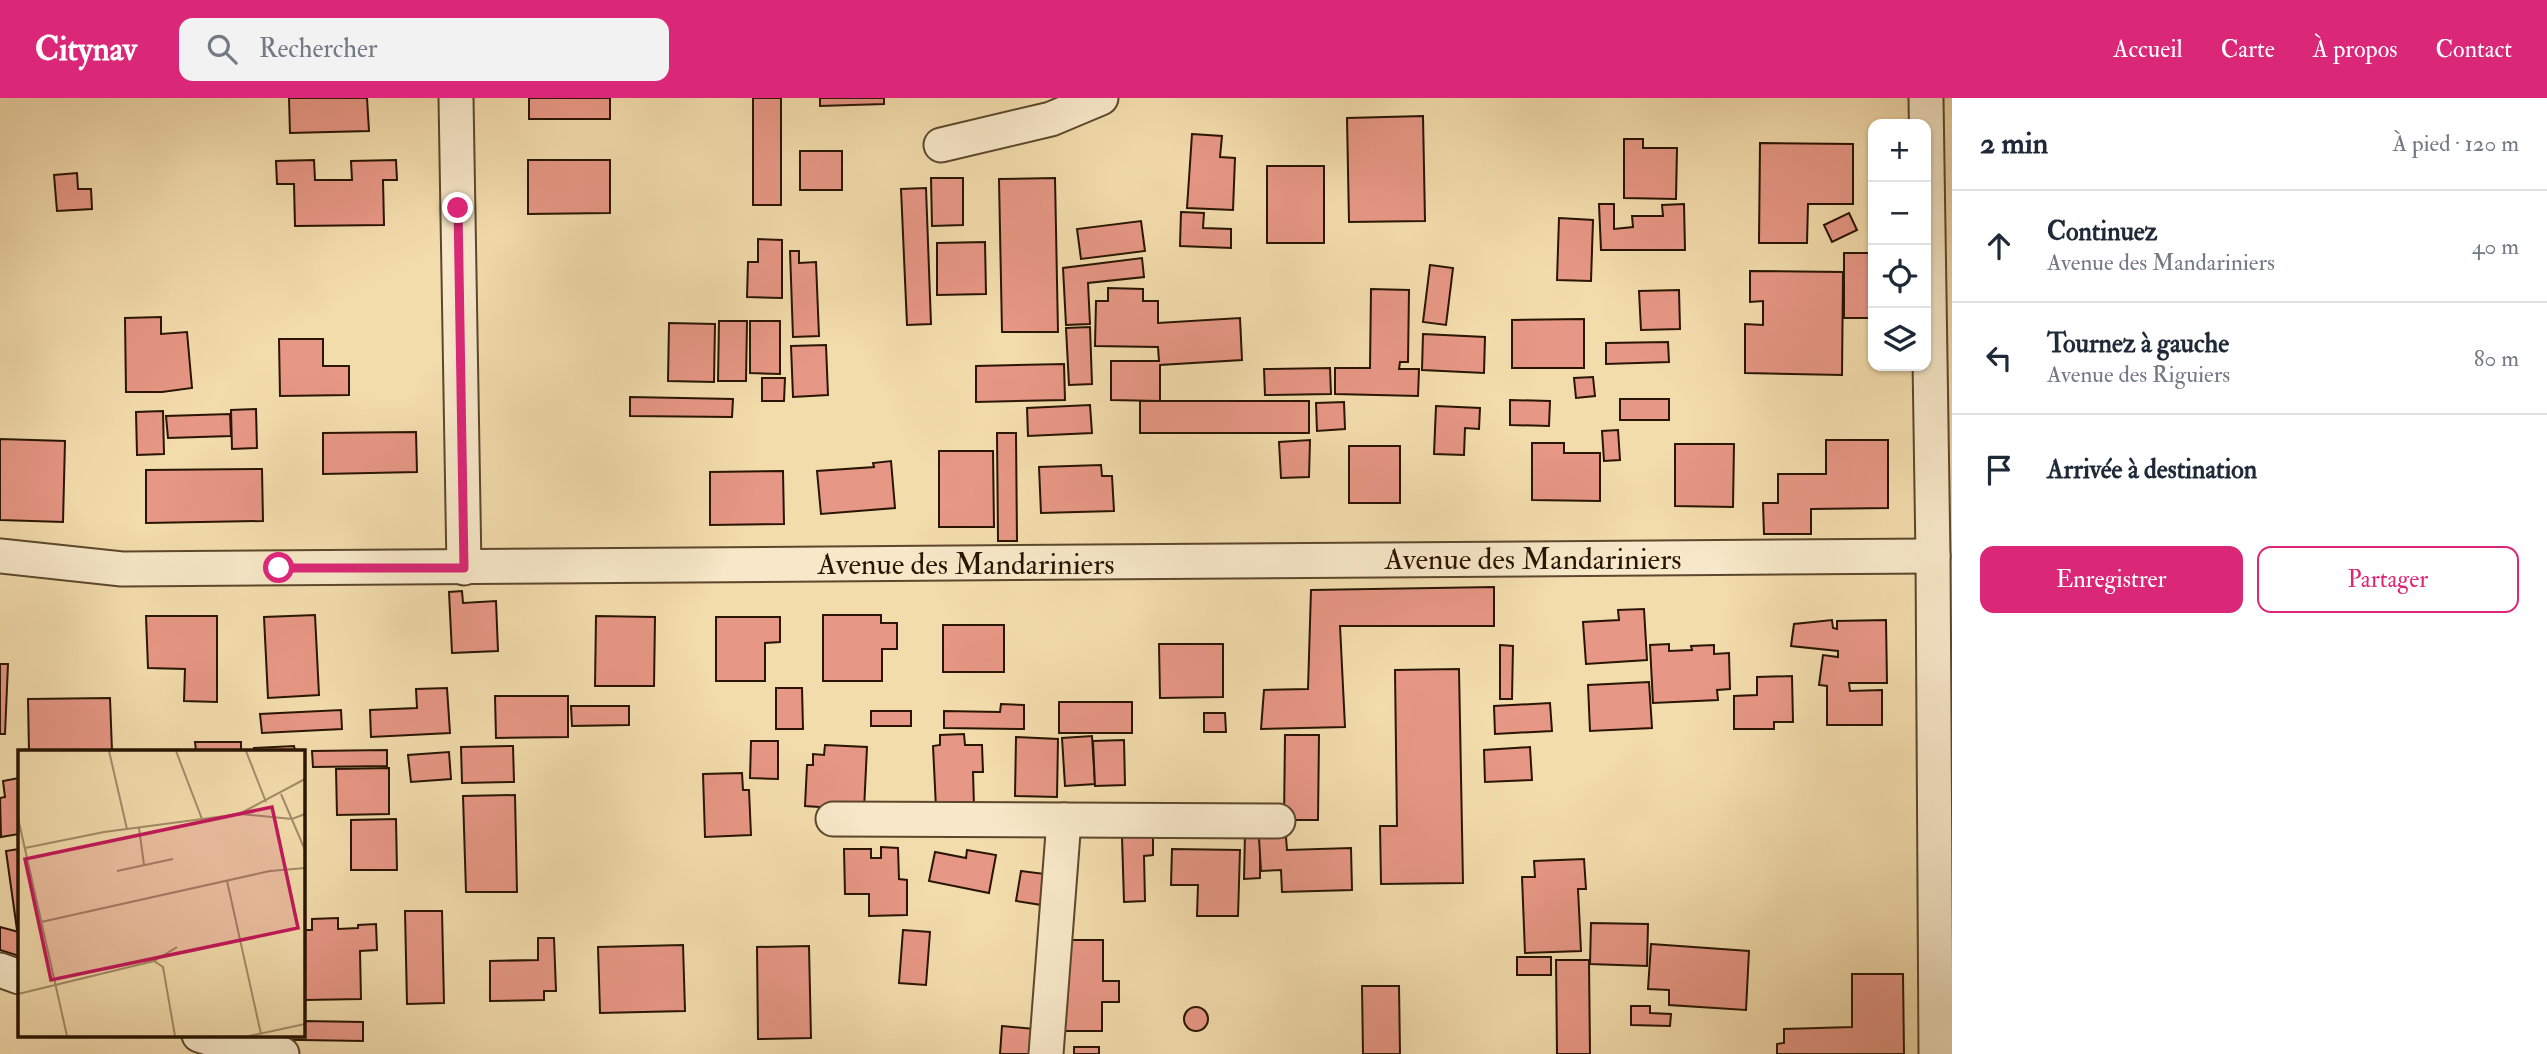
<!DOCTYPE html>
<html lang="fr">
<head>
<meta charset="utf-8">
<style>
	:root { --surface:#fff; --page:#f2f2f3; --text:#1f2937; --muted:#747a83; --line:#e0e1e3; --accent:#db2777 }
	body { margin:0; font-family:"IM FELL Double Pica",serif; background:var(--page); color:var(--text) }
	.controls { position:absolute; right:21px; top:21px; display:grid; overflow:hidden; border-radius:14px; box-shadow:0 2px 5px #0004 }
	.controls button { width:63px; height:63px; display:grid; place-items:center; padding:0; border:0; border-bottom:2px solid var(--line); background:var(--surface); color:var(--text); font:35px sans-serif }
	.stop { position:absolute; width:21px; height:21px; margin:-16px; border:5px solid #db2777; border-radius:50%; background:#fff }
	.stop.end { background:#db2777; border-color:#fff; box-shadow:0 2px 7px #0008 }
	.list { margin:0; padding:0; list-style:none }
	h2 { display:flex; justify-content:space-between; align-items:center; height:91px; margin:0; padding:0 28px; font-size:30px }
	h2 small { font-size:23px; font-weight:400; color:var(--muted) }
	.list li { display:grid; grid-template-columns:46px 1fr auto; gap:21px; align-items:center; box-sizing:border-box; height:112px; padding:0 28px; border-top:2px solid var(--line) }
	.list b { display:block; font-size:26px; white-space:nowrap }
	.list p { margin:0; font-size:23px; white-space:nowrap; color:var(--muted) }
	.list em { font-size:23px; font-style:normal; color:var(--muted) }
	.actions { display:flex; gap:14px; padding:21px 28px }
	.actions a { flex:1; padding:16px 0; border:2px solid var(--accent); border-radius:14px; text-align:center; font-size:24px; color:var(--accent) }
	.actions .main { background:var(--accent); color:#fff }
	.icon { flex:none; width:38px; height:38px; fill:none; stroke:currentColor; stroke-width:2; stroke-linecap:round; stroke-linejoin:round }
	.map { position:relative; flex:none; width:1952px; height:956px; overflow:hidden }
	header { display:flex; align-items:center; gap:42px; box-sizing:border-box; height:98px; padding:0 35px; background:var(--accent); color:#fff }
	header strong { font-size:33px }
	nav { display:flex; gap:38px; margin-inline-start:auto; font-size:24px }
	.search { width:490px; height:63px; background:var(--page); display:flex; align-items:center; gap:18px; box-sizing:border-box; padding:0 24px; border-radius:14px; color:var(--muted); font-size:26px }
	main { display:flex }
	aside { flex:1; background:var(--surface) }
	.map>svg:first-child { display:block }
</style>
</head>
<body>
<header>
<strong>Citynav</strong>
<div class="search"><svg class="icon" aria-label="search" viewBox="0 0 24 24"><circle cx="10" cy="10" r="6"/><path d="M15 15l6 6"/></svg>Rechercher</div>
<nav><a>Accueil</a><a>Carte</a><a>À propos</a><a>Contact</a></nav>
</header>
<main>
<div class="map">
<svg width="1952" height="956" viewBox="0 0 1952 956">
	<rect width="100%" height="100%" fill="#f3dcac"/>
	<filter id="stains"><feTurbulence type="fractalNoise" baseFrequency=".00286" numOctaves="4"/><feColorMatrix values="0 0 0 0 .2 0 0 0 0 .09 0 0 0 0 .02 0 0 0 .5 -.17"/></filter>
	<radialGradient id="worn" r=".72"><stop offset=".6" stop-color="#630" stop-opacity="0"/><stop offset="1" stop-color="#630" stop-opacity=".3"/></radialGradient>
	<!-- building -->
	<g fill="#e79785" stroke="#291502" stroke-width="2">
		<path d="M 289,0 L 367,0 L 369,33 L 290,35 Z"/>
		<rect x="529" y="0" width="81" height="21"/>
		<rect x="753" y="0" width="28" height="107"/>
		<path d="M 820,0 L 884,0 L 884,6 L 820,8 Z"/>
		<path d="M 1423,18 L 1425,123 L 1349,124 L 1347,20 Z"/>
		<path d="M 1192,36 L 1222,38 L 1220,59 L 1235,60 L 1233,112 L 1187,110 Z"/>
		<path d="M 1624,41 L 1643,41 L 1643,50 L 1677,50 L 1676,101 L 1624,100 Z"/>
		<path d="M 1760,45 L 1853,46 L 1853,106 L 1808,106 L 1807,145 L 1759,145 Z"/>
		<rect x="800" y="53" width="42" height="39"/>
		<path d="M 314,62 L 315,82 L 352,82 L 351,63 L 396,62 L 397,82 L 383,82 L 384,127 L 295,128 L 294,86 L 277,86 L 276,63 Z"/>
		<path d="M 528,62 L 610,62 L 610,115 L 528,116 Z"/>
		<rect x="1267" y="68" width="57" height="77"/>
		<path d="M 77,75 L 78,91 L 91,91 L 92,111 L 57,113 L 54,77 Z"/>
		<path d="M 931,80 L 963,80 L 963,127 L 932,128 Z"/>
		<path d="M 1055,80 L 1058,234 L 1002,234 L 999,81 Z"/>
		<path d="M 926,90 L 931,226 L 907,227 L 901,91 Z"/>
		<path d="M 1599,106 L 1614,106 L 1614,131 L 1633,129 L 1632,118 L 1663,118 L 1662,107 L 1684,106 L 1685,152 L 1601,152 Z"/>
		<path d="M 1181,114 L 1204,115 L 1203,130 L 1231,131 L 1231,150 L 1180,148 Z"/>
		<path d="M 1849,115 L 1857,132 L 1832,144 L 1824,127 Z"/>
		<path d="M 1559,120 L 1593,122 L 1591,183 L 1557,182 Z"/>
		<path d="M 1141,123 L 1145,153 L 1081,161 L 1077,131 Z"/>
		<path d="M 758,141 L 782,142 L 782,200 L 747,199 L 748,164 L 758,164 Z"/>
		<path d="M 985,144 L 986,196 L 937,197 L 937,145 Z"/>
		<path d="M 790,153 L 799,153 L 799,165 L 816,164 L 819,238 L 793,239 Z"/>
		<rect x="1844" y="155" width="29" height="65"/>
		<path d="M 1142,160 L 1144,179 L 1088,185 L 1090,226 L 1066,227 L 1063,170 Z"/>
		<path d="M 1430,167 L 1453,170 L 1446,227 L 1423,224 Z"/>
		<path d="M 1750,173 L 1843,174 L 1842,277 L 1745,275 L 1745,226 L 1763,227 L 1763,203 L 1750,204 Z"/>
		<path d="M 1108,190 L 1143,191 L 1143,203 L 1158,203 L 1158,225 L 1240,220 L 1242,262 L 1160,267 L 1160,303 L 1111,302 L 1111,263 L 1159,263 L 1158,249 L 1095,248 L 1096,203 L 1108,203 Z"/>
		<path d="M 1371,191 L 1409,192 L 1408,264 L 1400,264 L 1399,271 L 1419,271 L 1418,298 L 1335,296 L 1335,270 L 1370,270 Z"/>
		<path d="M 1679,192 L 1680,231 L 1641,232 L 1639,193 Z"/>
		<path d="M 161,219 L 161,236 L 187,234 L 192,290 L 162,294 L 126,294 L 125,220 Z"/>
		<path d="M 1584,221 L 1584,270 L 1512,270 L 1512,222 Z"/>
		<path d="M 719,223 L 747,223 L 746,283 L 718,283 Z"/>
		<path d="M 750,223 L 780,223 L 780,276 L 750,275 Z"/>
		<path d="M 669,225 L 715,226 L 714,284 L 668,283 Z"/>
		<path d="M 1090,229 L 1092,286 L 1069,287 L 1066,230 Z"/>
		<path d="M 1423,236 L 1485,239 L 1484,275 L 1422,272 Z"/>
		<path d="M 279,241 L 323,241 L 323,268 L 349,268 L 349,297 L 280,298 Z"/>
		<path d="M 1668,244 L 1669,264 L 1606,266 L 1606,245 Z"/>
		<path d="M 826,247 L 828,297 L 793,299 L 791,248 Z"/>
		<path d="M 1064,266 L 1065,302 L 976,304 L 976,268 Z"/>
		<path d="M 1330,270 L 1331,296 L 1265,297 L 1264,271 Z"/>
		<path d="M 1593,279 L 1595,298 L 1576,300 L 1574,280 Z"/>
		<path d="M 762,280 L 785,280 L 784,303 L 762,303 Z"/>
		<path d="M 630,299 L 733,301 L 732,319 L 630,318 Z"/>
		<rect x="1620" y="301" width="49" height="21"/>
		<path d="M 1510,302 L 1550,303 L 1549,328 L 1510,327 Z"/>
		<rect x="1140" y="303" width="169" height="32"/>
		<path d="M 1344,304 L 1345,331 L 1317,333 L 1316,305 Z"/>
		<path d="M 1090,307 L 1092,335 L 1028,338 L 1027,310 Z"/>
		<path d="M 1436,308 L 1480,310 L 1479,331 L 1465,330 L 1464,357 L 1434,356 Z"/>
		<path d="M 256,311 L 257,350 L 232,351 L 231,312 Z"/>
		<path d="M 163,313 L 164,356 L 137,357 L 136,314 Z"/>
		<path d="M 230,316 L 231,338 L 168,340 L 166,318 Z"/>
		<path d="M 1618,332 L 1620,362 L 1604,363 L 1602,333 Z"/>
		<path d="M 416,334 L 417,374 L 323,376 L 323,335 Z"/>
		<path d="M 997,335 L 1016,335 L 1017,443 L 998,443 Z"/>
		<path d="M 0,341 L 65,343 L 63,424 L 0,422 Z"/>
		<path d="M 1310,342 L 1309,379 L 1281,380 L 1279,344 Z"/>
		<path d="M 1826,342 L 1888,342 L 1888,410 L 1811,411 L 1811,436 L 1764,436 L 1763,405 L 1778,405 L 1778,376 L 1826,376 Z"/>
		<path d="M 1532,345 L 1564,345 L 1564,355 L 1600,355 L 1600,403 L 1532,402 Z"/>
		<path d="M 1675,346 L 1734,346 L 1733,409 L 1675,408 Z"/>
		<rect x="1349" y="348" width="51" height="57"/>
		<path d="M 939,353 L 993,353 L 994,429 L 939,429 Z"/>
		<path d="M 891,363 L 895,410 L 821,416 L 817,373 L 874,369 L 873,365 Z"/>
		<path d="M 1101,367 L 1102,378 L 1112,378 L 1114,413 L 1041,415 L 1039,369 Z"/>
		<path d="M 262,371 L 263,423 L 146,425 L 146,372 Z"/>
		<path d="M 783,373 L 784,426 L 710,427 L 710,374 Z"/>
		<path d="M 1494,489 L 1494,528 L 1340,528 L 1345,629 L 1261,631 L 1264,592 L 1308,591 L 1311,492 Z"/>
		<path d="M 462,493 L 463,505 L 496,503 L 498,553 L 452,555 L 449,494 Z"/>
		<path d="M 1644,511 L 1647,562 L 1586,566 L 1583,524 L 1619,522 L 1618,512 Z"/>
		<path d="M 315,517 L 319,597 L 268,600 L 264,519 Z"/>
		<path d="M 823,517 L 881,517 L 881,525 L 897,525 L 897,551 L 882,551 L 882,583 L 823,583 Z"/>
		<path d="M 146,518 L 217,518 L 217,604 L 184,603 L 185,571 L 148,570 Z"/>
		<path d="M 596,518 L 655,519 L 654,588 L 595,588 Z"/>
		<path d="M 716,519 L 780,519 L 780,544 L 765,545 L 765,583 L 716,583 Z"/>
		<path d="M 1832,522 L 1833,530 L 1837,531 L 1837,523 L 1886,522 L 1887,585 L 1849,585 L 1850,593 L 1882,592 L 1882,627 L 1827,627 L 1827,588 L 1819,587 L 1823,557 L 1838,559 L 1838,553 L 1791,548 L 1794,526 Z"/>
		<rect x="943" y="527" width="61" height="47"/>
		<path d="M 1159,546 L 1223,546 L 1223,599 L 1160,600 Z"/>
		<path d="M 1669,546 L 1669,553 L 1692,552 L 1691,548 L 1714,547 L 1714,556 L 1729,555 L 1730,591 L 1717,592 L 1718,602 L 1653,605 L 1650,547 Z"/>
		<path d="M 1500,547 L 1513,548 L 1512,601 L 1500,601 Z"/>
		<path d="M 0,566 L 8,566 L 5,636 L 0,636 Z"/>
		<path d="M 1459,571 L 1463,785 L 1381,786 L 1380,728 L 1397,728 L 1395,572 Z"/>
		<path d="M 1792,578 L 1793,624 L 1774,624 L 1774,631 L 1734,631 L 1734,598 L 1757,597 L 1757,579 Z"/>
		<path d="M 1649,584 L 1652,630 L 1590,633 L 1588,587 Z"/>
		<path d="M 447,590 L 450,635 L 371,639 L 370,612 L 417,610 L 416,591 Z"/>
		<path d="M 776,590 L 802,590 L 803,631 L 776,631 Z"/>
		<path d="M 495,598 L 568,598 L 568,639 L 496,640 Z"/>
		<path d="M 110,600 L 112,653 L 29,653 L 28,601 Z"/>
		<rect x="1059" y="604" width="73" height="31"/>
		<path d="M 1550,605 L 1552,633 L 1495,636 L 1494,608 Z"/>
		<path d="M 1001,606 L 1024,607 L 1024,631 L 944,630 L 944,613 L 1000,614 Z"/>
		<path d="M 571,608 L 629,608 L 629,627 L 572,628 Z"/>
		<path d="M 341,612 L 342,631 L 262,635 L 260,616 Z"/>
		<rect x="871" y="613" width="40" height="15"/>
		<path d="M 1204,615 L 1225,615 L 1226,634 L 1204,634 Z"/>
		<path d="M 964,636 L 965,647 L 982,647 L 983,674 L 973,674 L 974,709 L 936,710 L 933,648 L 940,647 L 940,637 Z"/>
		<path d="M 1285,637 L 1319,637 L 1318,722 L 1284,722 Z"/>
		<path d="M 1092,638 L 1095,686 L 1065,688 L 1062,640 Z"/>
		<path d="M 1016,639 L 1058,641 L 1057,699 L 1015,698 Z"/>
		<path d="M 1124,642 L 1125,687 L 1095,688 L 1093,643 Z"/>
		<path d="M 751,643 L 778,643 L 778,681 L 750,680 Z"/>
		<path d="M 195,644 L 241,644 L 241,653 L 196,653 Z"/>
		<path d="M 825,647 L 867,649 L 864,712 L 805,708 L 807,667 L 813,667 L 813,656 L 824,657 Z"/>
		<path d="M 294,648 L 295,653 L 254,653 L 254,650 Z"/>
		<path d="M 513,648 L 514,684 L 462,685 L 461,649 Z"/>
		<path d="M 1530,649 L 1532,682 L 1485,684 L 1484,652 Z"/>
		<path d="M 387,652 L 387,668 L 313,669 L 312,653 Z"/>
		<path d="M 449,654 L 451,681 L 411,684 L 408,657 Z"/>
		<path d="M 389,670 L 389,716 L 337,717 L 336,671 Z"/>
		<path d="M 742,675 L 743,692 L 749,692 L 751,737 L 705,739 L 703,676 Z"/>
		<path d="M 19,680 L 19,736 L 1,739 L 0,700 L 5,699 L 3,683 Z"/>
		<path d="M 515,697 L 517,794 L 466,794 L 463,698 Z"/>
		<path d="M 396,721 L 397,772 L 351,772 L 351,722 Z"/>
		<path d="M 1245,735 L 1260,735 L 1260,780 L 1244,781 Z"/>
		<path d="M 1153,738 L 1153,757 L 1144,758 L 1145,803 L 1124,804 L 1122,739 Z"/>
		<path d="M 1286,739 L 1287,752 L 1351,750 L 1352,792 L 1282,794 L 1281,772 L 1261,773 L 1259,740 Z"/>
		<path d="M 881,749 L 898,750 L 899,781 L 907,782 L 907,817 L 869,818 L 869,796 L 845,796 L 844,751 L 871,751 L 871,760 L 881,760 Z"/>
		<path d="M 19,751 L 19,832 L 17,832 L 6,753 Z"/>
		<path d="M 1172,751 L 1240,752 L 1238,818 L 1197,818 L 1198,787 L 1171,787 Z"/>
		<path d="M 967,752 L 996,757 L 989,795 L 929,783 L 935,754 L 966,760 Z"/>
		<path d="M 1584,761 L 1586,791 L 1578,791 L 1581,853 L 1525,855 L 1522,779 L 1535,779 L 1534,763 Z"/>
		<path d="M 1021,773 L 1053,777 L 1048,808 L 1016,803 Z"/>
		<path d="M 405,813 L 442,813 L 444,905 L 407,906 Z"/>
		<path d="M 338,820 L 338,831 L 358,830 L 358,827 L 376,826 L 377,852 L 360,853 L 361,901 L 305,902 L 303,832 L 312,832 L 312,821 Z"/>
		<path d="M 1591,825 L 1648,826 L 1647,868 L 1590,866 Z"/>
		<path d="M 0,829 L 19,834 L 19,858 L 0,852 Z"/>
		<path d="M 903,832 L 930,834 L 926,887 L 899,885 Z"/>
		<path d="M 538,840 L 554,840 L 556,893 L 544,893 L 544,902 L 490,903 L 490,863 L 538,862 Z"/>
		<path d="M 1062,842 L 1103,842 L 1103,883 L 1119,883 L 1119,904 L 1102,904 L 1102,933 L 1062,933 Z"/>
		<path d="M 1651,846 L 1749,853 L 1746,912 L 1669,907 L 1669,892 L 1648,891 Z"/>
		<path d="M 683,847 L 685,913 L 600,915 L 598,849 Z"/>
		<path d="M 809,848 L 811,940 L 758,941 L 757,849 Z"/>
		<rect x="1517" y="859" width="34" height="18"/>
		<path d="M 1556,862 L 1589,862 L 1590,956 L 1557,956 Z"/>
		<path d="M 1852,876 L 1903,876 L 1904,956 L 1777,956 L 1777,946 L 1784,945 L 1784,931 L 1852,929 Z"/>
		<path d="M 1362,888 L 1399,888 L 1400,956 L 1363,956 Z"/>
		<path d="M 1631,908 L 1650,908 L 1650,915 L 1671,916 L 1670,928 L 1631,927 Z"/>
		<circle cx="1196" cy="921" r="12"/>
		<path d="M 303,923 L 363,924 L 363,943 L 239,941 L 239,937 L 303,937 Z"/>
		<path d="M 1002,928 L 1034,931 L 1032,956 L 1000,956 Z"/>
		<rect x="1074" y="949" width="25" height="7"/>
	</g>
	<g fill="none" stroke-linecap="round" stroke-linejoin="round">
		<!-- minor casing -->
		<g stroke="#5c472c" stroke-width="37">
			<g id="minor">
				<path d="M 456,0 L 464,470"/>
				<path d="M 1926,0 L 1933,458 L 1936,956"/>
				<path d="M 941,47 L 1051,21 L 1101,0"/>
				<path d="M 0,458 L 122,471 L 1933,458"/>
				<path d="M 833,721 L 1278,723"/>
				<path d="M 0,872 L 19,879"/>
				<path d="M 199,937 L 251,954 L 282,956"/>
				<path d="M 1046,956 L 1064,722"/>
			</g>
		</g>
		<!-- minor -->
		<use href="#minor" stroke="#f7e8c9" stroke-width="33"/>
	</g>
	<g fill="none" stroke-linecap="round" stroke-linejoin="round">
		<!-- route -->
		<path stroke="#db2777" stroke-width="9" d="M 279,470 L 464,470 L 458,110"/>
	</g>
	<g text-anchor="middle" dominant-baseline="central" stroke-width="6" stroke-linejoin="round" paint-order="stroke">
		<!-- street labels -->
		<g font-size="30" fill="#291502" stroke="#f7e8c9">
			<text x="1533" y="461">Avenue des Mandariniers</text>
			<text x="966" y="466">Avenue des Mandariniers</text>
		</g>
	</g>
	<!-- overview -->
	<g transform="translate(18 652)">
		<rect width="287" height="287" fill="#f3dcac"/>
		<path fill="none" stroke="#a28c68" stroke-width="2" d="M 91,1 L 109,79M 158,1 L 184,69M 228,1 L 248,52M 263,44 L 287,100M 223,63 L 287,29M 0,68 L 49,286M 121,78 L 126,115M 7,98 L 86,82 L 222,64 L 274,69 L 287,64M 99,121 L 155,109M 209,131 L 243,284M 23,172 L 252,121 L 287,118M 136,211 L 145,217 L 157,286M 0,244 L 136,211 L 159,197M 231,286 L 287,274"/>
		<path fill="#c2185b" fill-opacity="0.15" stroke="#c2185b" stroke-width="3.5" d="M 254,57 L 280,178 L 33,230 L 7,109 Z"/>
		<rect width="287" height="287" fill="none" stroke="#291502" stroke-width="3.5"/>
	</g>
	<rect width="100%" height="100%" filter="url(#stains)"/>
	<rect width="100%" height="100%" fill="url(#worn)"/>
</svg>
<div class="controls">
<button>+</button>
<button>−</button>
<button><svg class="icon" aria-label="locate" viewBox="0 0 24 24"><circle cx="12" cy="12" r="6"/><path d="M12 2v4M12 18v4M2 12h4M18 12h4"/></svg></button>
<button><svg class="icon" aria-label="layers" viewBox="0 0 24 24"><path d="M12 4l9 5-9 5-9-5zM3 14l9 5 9-5"/></svg></button>
</div>
<div class="stop" style="left:279px;top:470px"></div>
<div class="stop end" style="left:458px;top:110px"></div>
</div>
<aside>
<h2>2 min<small>À pied · 120 m</small></h2>
<ul class="list">
<li><svg class="icon" aria-label="ahead" viewBox="0 0 24 24"><path d="M12 20V5M6 11l6-6 6 6"/></svg><div><b>Continuez</b><p>Avenue des Mandariniers</p></div><em>40 m</em></li>
<li><svg class="icon" aria-label="left" viewBox="0 0 24 24"><path d="M17 20v-9H6M10 6l-5 5 5 5"/></svg><div><b>Tournez à gauche</b><p>Avenue des Riguiers</p></div><em>80 m</em></li>
<li><svg class="icon" aria-label="arrive" viewBox="0 0 24 24"><path d="M6 21V4h12l-3 4 3 4H6"/></svg><div><b>Arrivée à destination</b></div></li>
</ul>
<div class="actions"><a class="main">Enregistrer</a><a>Partager</a></div>
</aside>
</main>
</body>
</html>
